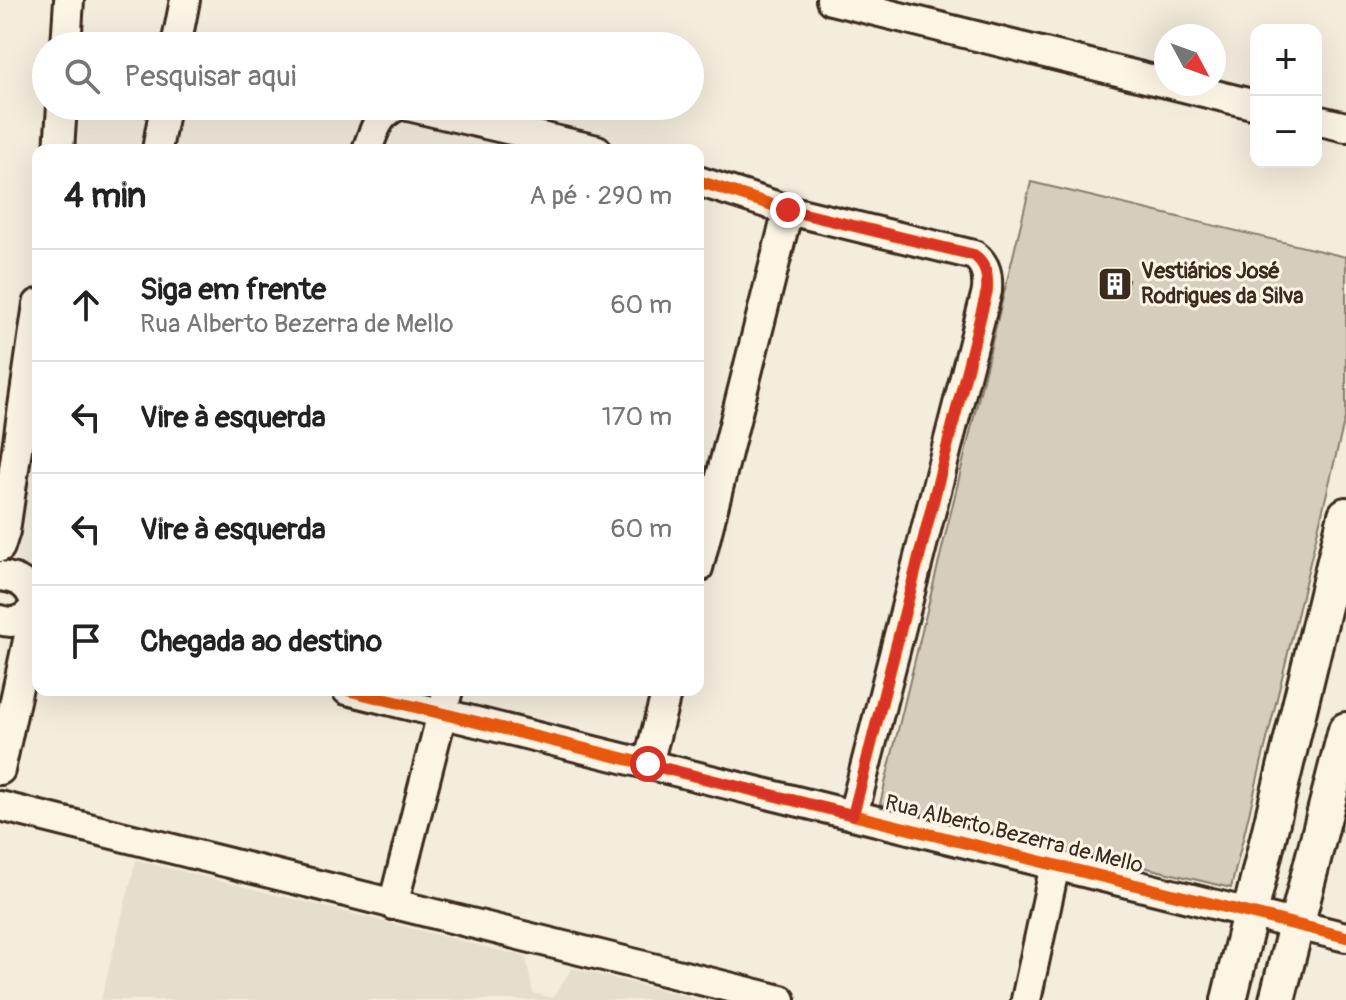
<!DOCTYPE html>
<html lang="pt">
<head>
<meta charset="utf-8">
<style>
	:root { --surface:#fff; --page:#f6f6f6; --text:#222; --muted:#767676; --line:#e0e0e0 }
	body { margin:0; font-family:Pangolin,sans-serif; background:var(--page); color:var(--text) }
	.controls { position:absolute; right:24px; top:24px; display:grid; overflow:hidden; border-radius:16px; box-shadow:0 8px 32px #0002 }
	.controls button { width:72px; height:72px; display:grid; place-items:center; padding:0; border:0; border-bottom:2px solid var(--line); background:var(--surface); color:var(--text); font:40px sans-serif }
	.compass { position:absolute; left:1154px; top:24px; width:72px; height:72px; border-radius:50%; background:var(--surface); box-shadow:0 8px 32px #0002; rotate:131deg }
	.stop { position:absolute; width:24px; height:24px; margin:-18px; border:6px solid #d93025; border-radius:50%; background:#fff }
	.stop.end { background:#d93025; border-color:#fff; box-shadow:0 2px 8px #0008 }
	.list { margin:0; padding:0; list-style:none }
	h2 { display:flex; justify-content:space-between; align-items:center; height:104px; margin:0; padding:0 32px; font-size:34px }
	h2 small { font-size:26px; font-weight:400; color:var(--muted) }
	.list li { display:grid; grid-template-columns:52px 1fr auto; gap:24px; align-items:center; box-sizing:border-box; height:112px; padding:0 32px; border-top:2px solid var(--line) }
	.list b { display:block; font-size:30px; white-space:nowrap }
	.list p { margin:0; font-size:26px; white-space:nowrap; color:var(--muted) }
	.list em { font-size:26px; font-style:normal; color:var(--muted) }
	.icon { flex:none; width:44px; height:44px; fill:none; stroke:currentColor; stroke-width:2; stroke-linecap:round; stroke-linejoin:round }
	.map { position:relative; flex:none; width:1346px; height:1000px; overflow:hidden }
	.search { position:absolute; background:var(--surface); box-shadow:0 8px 32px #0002; left:32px; top:32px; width:672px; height:88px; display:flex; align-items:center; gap:20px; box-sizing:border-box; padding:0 28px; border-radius:44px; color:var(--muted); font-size:30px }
	.panel { position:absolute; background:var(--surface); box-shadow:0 8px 32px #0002; left:32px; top:144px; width:672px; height:552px; border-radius:16px }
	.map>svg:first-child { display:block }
</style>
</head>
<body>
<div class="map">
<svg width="1346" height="1000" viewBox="0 0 1346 1000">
	<rect width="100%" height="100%" fill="#f4eddd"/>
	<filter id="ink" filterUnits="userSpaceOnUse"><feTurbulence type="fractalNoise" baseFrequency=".0125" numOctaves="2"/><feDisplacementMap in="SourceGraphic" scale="16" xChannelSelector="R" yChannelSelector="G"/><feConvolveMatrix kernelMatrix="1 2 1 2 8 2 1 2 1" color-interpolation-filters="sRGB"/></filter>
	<g filter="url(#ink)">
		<!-- built -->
		<path fill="#e5ddce" d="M 136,860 L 526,957 L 533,993 L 553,998 L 572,968 L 701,1000 L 101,1000 Z"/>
		<!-- green -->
		<path fill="#d6cdbd" stroke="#887c6e" stroke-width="2" d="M 1031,182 L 1346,257 L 1346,414 L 1231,888 L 880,804 Z"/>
		<!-- building -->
		<path fill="#c3b9aa" stroke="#3b2a1e" stroke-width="2" d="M 1105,275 L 1128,280 L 1124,293 L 1102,288 Z"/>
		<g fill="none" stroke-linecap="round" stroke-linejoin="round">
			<!-- minor casing -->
			<g stroke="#3b2a1e" stroke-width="34">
				<g id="minor">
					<path d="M 831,0 L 1166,83"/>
					<path d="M 66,46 L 69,0"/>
					<path d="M 176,46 L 185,0"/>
					<path d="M 1171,84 L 1256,105"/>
					<path d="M 408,106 L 597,150"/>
					<path d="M 1316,120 L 1346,127"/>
					<path d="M 59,150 L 62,106"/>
					<path d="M 157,150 L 165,106"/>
					<path d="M 367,150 C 374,131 378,114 397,106"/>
					<path d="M 698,181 L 788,210 L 974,255 C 986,264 988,275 987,291 L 853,815"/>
					<path d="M 0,547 L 5,531 L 38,304"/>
					<path d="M 698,568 L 788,210"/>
					<path d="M 0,576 C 18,578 29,584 35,602"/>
					<path d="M 0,620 C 14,625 24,620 33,609"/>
					<path d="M 347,690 L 1346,937"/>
					<path d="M 648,764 L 667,690"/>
					<path d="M 0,770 L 38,594"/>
					<path d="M 0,806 L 781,1000"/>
					<path d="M 393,905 L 448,690"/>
					<path d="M 1026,1000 L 1055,865"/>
				</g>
			</g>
			<!-- major casing -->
			<g stroke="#3b2a1e" stroke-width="40">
				<g id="major">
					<path d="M 1229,1000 L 1346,515"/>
					<path d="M 1277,1000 L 1346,730"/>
				</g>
			</g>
			<!-- minor -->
			<use href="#minor" stroke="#fcf5e5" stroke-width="28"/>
			<!-- major -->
			<use href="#major" stroke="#fcf5e5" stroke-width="34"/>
			<!-- cycleway casing -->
			<g stroke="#fcf5e5" stroke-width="17">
				<g id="cycleway">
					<path d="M 698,181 L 788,210 L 974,255 C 986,264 988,275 987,291 L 853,815"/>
					<path d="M 347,690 L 1346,937"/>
				</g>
			</g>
			<!-- cycleway -->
			<use href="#cycleway" stroke="#e8590c" stroke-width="12"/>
		</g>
	</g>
	<g fill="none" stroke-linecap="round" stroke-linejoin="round" filter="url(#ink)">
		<!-- route -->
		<path stroke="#d93025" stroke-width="10" d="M 648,764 L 853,815 L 987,291 C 988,275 986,264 974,255 L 788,210"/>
	</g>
	<!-- icons -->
	<defs>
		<g id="building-square" transform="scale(1.8)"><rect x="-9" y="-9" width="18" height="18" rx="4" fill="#3b2a1e" stroke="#fcf5e5"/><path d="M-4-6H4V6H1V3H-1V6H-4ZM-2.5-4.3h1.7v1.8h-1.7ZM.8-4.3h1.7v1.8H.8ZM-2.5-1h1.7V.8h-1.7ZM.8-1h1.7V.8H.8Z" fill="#fff"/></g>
	</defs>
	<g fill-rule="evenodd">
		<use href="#building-square" x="1115" y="284"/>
	</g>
	<g text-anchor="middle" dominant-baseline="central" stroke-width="6" stroke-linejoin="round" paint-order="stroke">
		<!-- poi labels -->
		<g font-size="22" font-weight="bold" fill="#3b2a1e" stroke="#fcf5e5" text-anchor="start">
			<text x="1141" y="271">Vestiários José<tspan x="1141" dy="25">Rodrigues da Silva</tspan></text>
		</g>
		<!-- street labels -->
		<g font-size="22" fill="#3b2a1e" stroke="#fcf5e5">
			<text transform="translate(1014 834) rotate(14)">Rua Alberto Bezerra de Mello</text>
		</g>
	</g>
</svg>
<div class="controls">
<button>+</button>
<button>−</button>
</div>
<svg class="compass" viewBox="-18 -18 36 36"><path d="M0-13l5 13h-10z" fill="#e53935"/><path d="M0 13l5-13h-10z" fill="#767676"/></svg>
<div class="stop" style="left:648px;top:764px"></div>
<div class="stop end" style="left:788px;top:210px"></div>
<div class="search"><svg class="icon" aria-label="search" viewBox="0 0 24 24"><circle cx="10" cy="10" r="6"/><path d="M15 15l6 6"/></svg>Pesquisar aqui</div>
<section class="panel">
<h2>4 min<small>A pé · 290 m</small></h2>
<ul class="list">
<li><svg class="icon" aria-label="ahead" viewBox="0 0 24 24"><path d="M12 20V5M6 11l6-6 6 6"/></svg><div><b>Siga em frente</b><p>Rua Alberto Bezerra de Mello</p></div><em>60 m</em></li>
<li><svg class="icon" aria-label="left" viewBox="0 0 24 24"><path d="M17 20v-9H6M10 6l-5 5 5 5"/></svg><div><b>Vire à esquerda</b></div><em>170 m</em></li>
<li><svg class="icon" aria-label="left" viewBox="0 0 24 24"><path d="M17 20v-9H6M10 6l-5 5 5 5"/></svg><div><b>Vire à esquerda</b></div><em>60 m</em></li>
<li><svg class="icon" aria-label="arrive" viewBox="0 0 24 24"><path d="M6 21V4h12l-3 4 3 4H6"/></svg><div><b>Chegada ao destino</b></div></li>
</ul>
</section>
</div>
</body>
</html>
